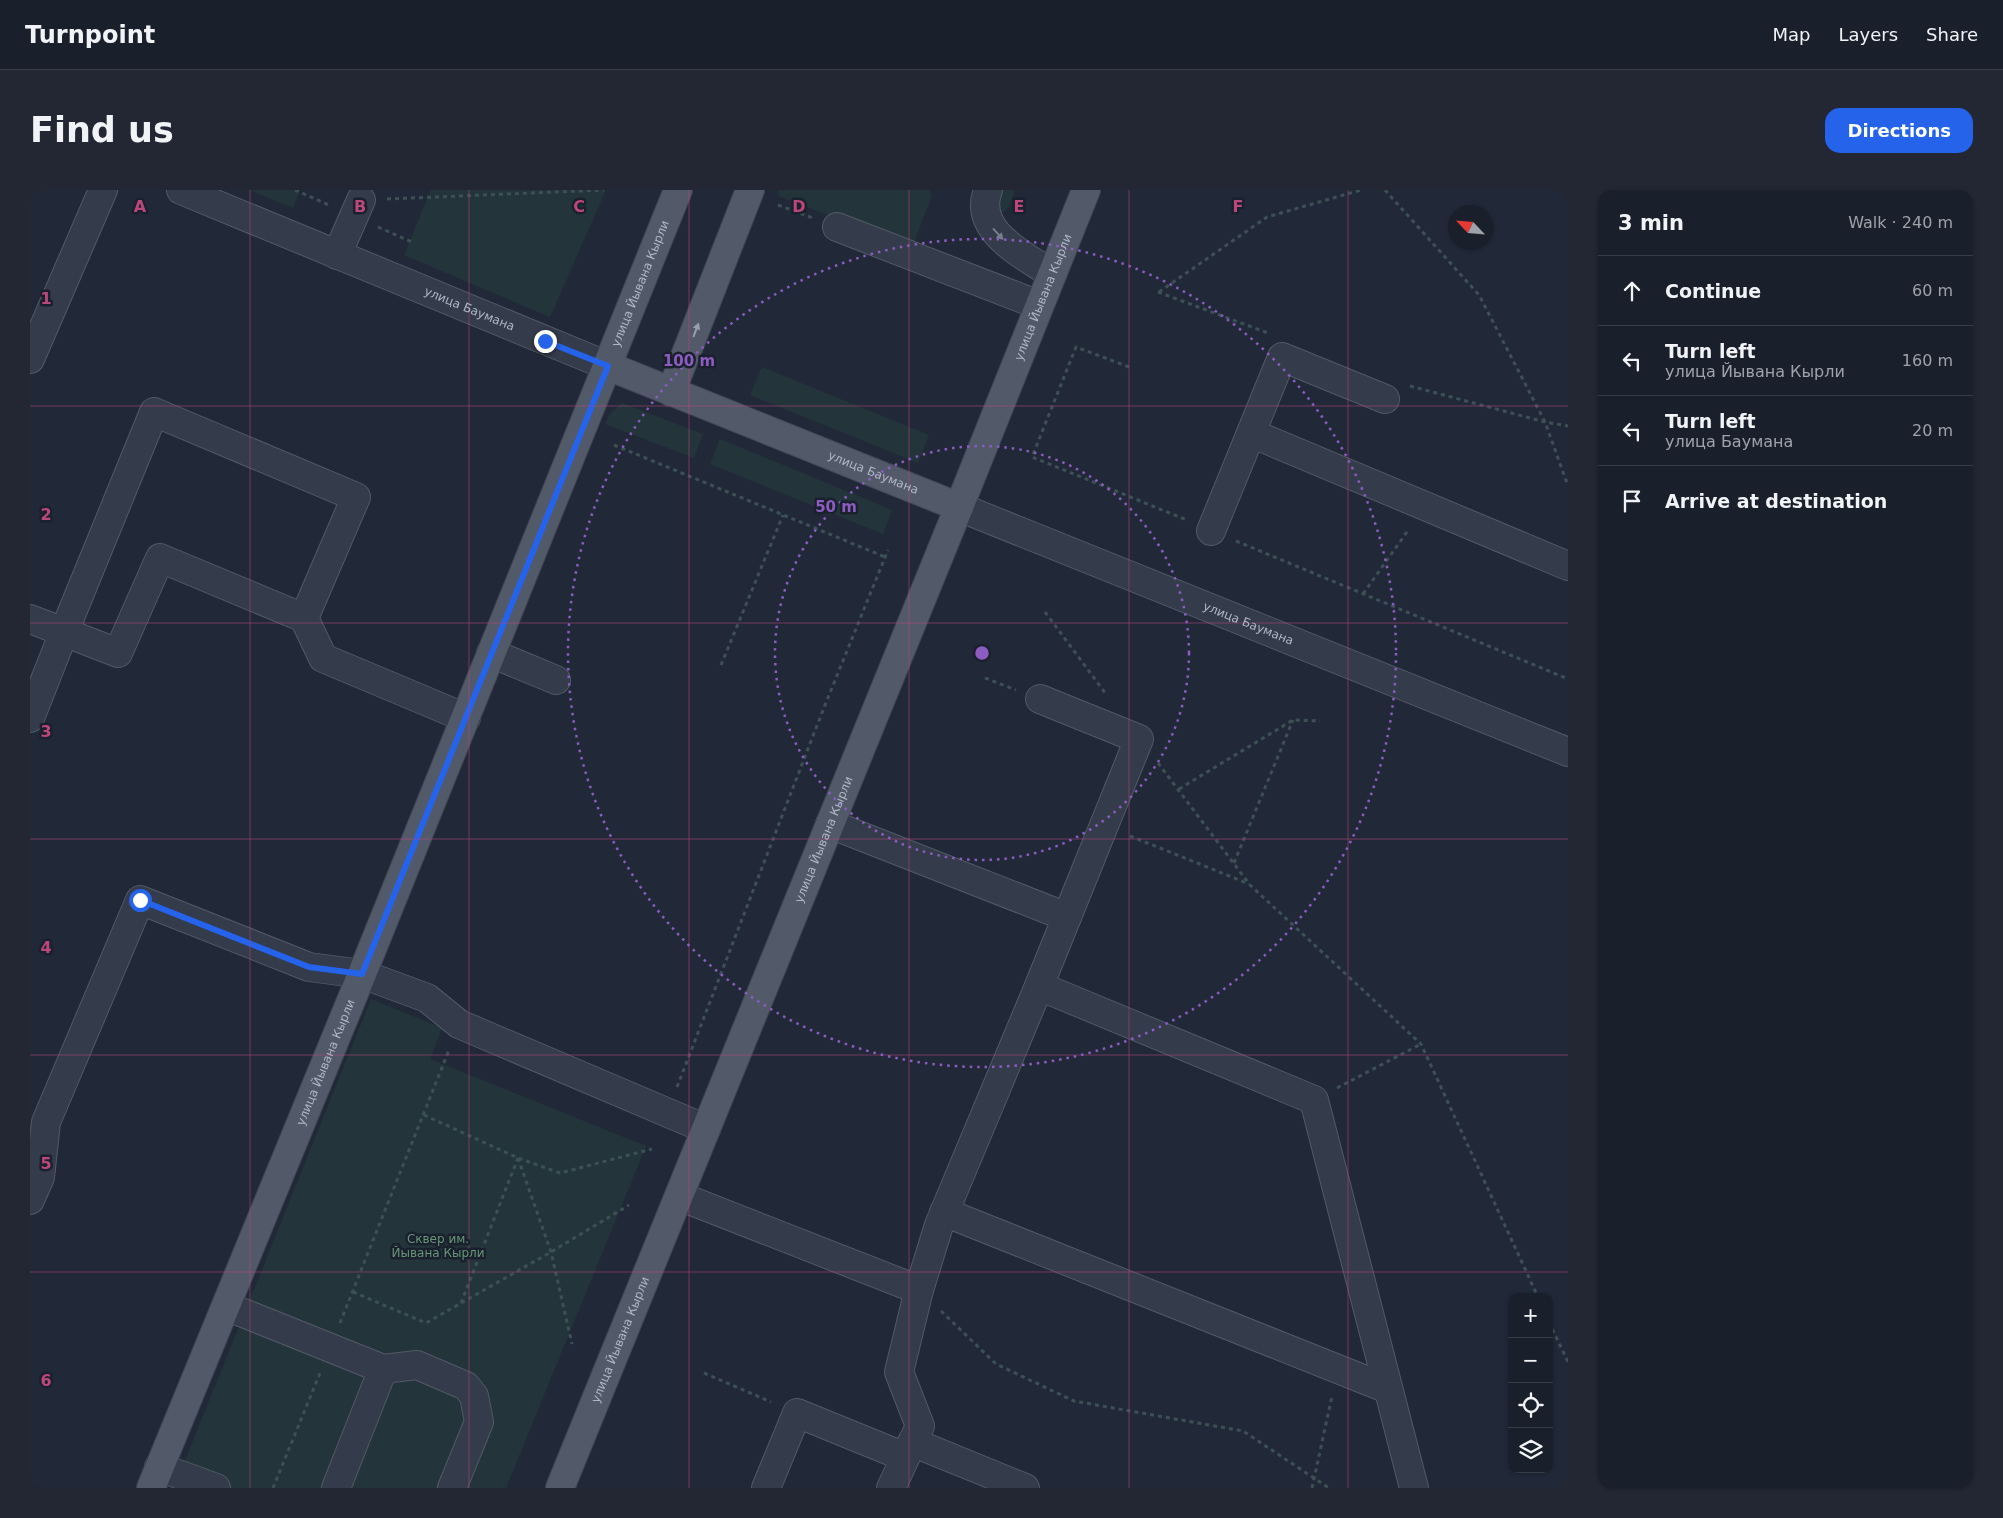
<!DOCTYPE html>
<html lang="en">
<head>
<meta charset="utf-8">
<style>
	:root { --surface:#191f2b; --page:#222733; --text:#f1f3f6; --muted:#9fa2a9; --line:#373d47; --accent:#2563eb }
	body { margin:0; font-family:"DejaVu Sans",sans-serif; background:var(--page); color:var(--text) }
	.controls { position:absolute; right:15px; bottom:15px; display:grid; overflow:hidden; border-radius:10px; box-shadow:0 1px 4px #0004 }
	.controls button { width:45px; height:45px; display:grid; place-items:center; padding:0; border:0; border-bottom:1px solid var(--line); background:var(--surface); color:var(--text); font:25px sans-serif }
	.compass { position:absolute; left:1418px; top:15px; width:45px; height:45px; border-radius:50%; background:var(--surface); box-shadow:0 1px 4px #0004; rotate:296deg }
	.stop { position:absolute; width:15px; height:15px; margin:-11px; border:4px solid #2563eb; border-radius:50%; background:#fff }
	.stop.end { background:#2563eb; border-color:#fff; box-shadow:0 1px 5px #0008 }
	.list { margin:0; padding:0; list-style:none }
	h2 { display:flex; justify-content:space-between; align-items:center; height:65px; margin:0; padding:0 20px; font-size:21px }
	h2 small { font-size:16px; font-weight:400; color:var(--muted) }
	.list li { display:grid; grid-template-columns:32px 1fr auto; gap:15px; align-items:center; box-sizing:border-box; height:70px; padding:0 20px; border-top:1px solid var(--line) }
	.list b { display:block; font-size:19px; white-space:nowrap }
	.list p { margin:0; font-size:16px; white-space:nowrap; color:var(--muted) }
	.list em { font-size:16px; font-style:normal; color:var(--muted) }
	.icon { flex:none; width:28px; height:28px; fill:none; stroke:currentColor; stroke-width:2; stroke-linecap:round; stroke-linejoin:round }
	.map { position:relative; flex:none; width:1538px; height:1298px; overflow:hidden; border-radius:15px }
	header { display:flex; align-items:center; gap:30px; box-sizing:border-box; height:70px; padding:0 25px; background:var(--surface); border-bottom:1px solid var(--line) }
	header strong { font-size:24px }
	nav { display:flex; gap:28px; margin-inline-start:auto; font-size:18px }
	.intro { display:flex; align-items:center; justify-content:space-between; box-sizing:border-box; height:120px; padding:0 30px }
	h1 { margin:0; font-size:35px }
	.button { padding:12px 22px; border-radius:15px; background:var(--accent); color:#fff; font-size:18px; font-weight:700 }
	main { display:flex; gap:30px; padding:0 30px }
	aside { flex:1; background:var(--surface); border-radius:15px; box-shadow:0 1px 4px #0004 }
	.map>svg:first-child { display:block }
</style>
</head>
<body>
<header>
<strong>Turnpoint</strong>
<nav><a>Map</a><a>Layers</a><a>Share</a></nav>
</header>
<div class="intro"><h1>Find us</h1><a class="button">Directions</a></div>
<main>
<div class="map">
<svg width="1538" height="1298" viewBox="0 0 1538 1298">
	<rect width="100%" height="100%" fill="#212939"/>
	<!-- green -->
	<g fill="#23353a">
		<path d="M 220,0 L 270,0 L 263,18 Z"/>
		<path d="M 401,0 L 576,0 L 520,127 L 374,65 Z"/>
		<path d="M 748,0 L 899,0 L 902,5 L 882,58 L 749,6 Z"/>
		<path d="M 971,0 L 985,0 L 979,17 L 973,23 L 967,21 Z"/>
		<path d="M 732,177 L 899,245 L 888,273 L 720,205 Z"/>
		<path d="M 592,213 L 673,244 L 664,268 L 575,234 L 580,224 Z"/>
		<path d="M 690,249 L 862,320 L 853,344 L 680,274 Z"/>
		<path d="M 341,809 L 412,838 L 400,869 L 616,956 L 476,1298 L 144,1298 Z"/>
	</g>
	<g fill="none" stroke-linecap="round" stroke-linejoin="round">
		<!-- minor casing -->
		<g stroke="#525967" stroke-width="30">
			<g id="minor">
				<path id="s1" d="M 151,0 L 578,176"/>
				<path d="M 958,0 C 942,41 994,65 1022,84"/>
				<path d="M 807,37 L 1009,115"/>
				<path d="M 307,65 L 331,10"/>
				<path d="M 0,169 L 73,0"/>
				<path d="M 1221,243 L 1538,376"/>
				<path id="s2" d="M 929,317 L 1538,562"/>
				<path d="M 1181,341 L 1252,167 L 1355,209"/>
				<path d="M 0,429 L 34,442 L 124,222 L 326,307 L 274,428"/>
				<path d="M 461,463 L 526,490"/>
				<path d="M 1010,509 L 1109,549 L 1009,796 L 1284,910 L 1384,1298"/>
				<path d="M 0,528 L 34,442 L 88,463 L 130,368 L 274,428 L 293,468 L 436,528"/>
				<path d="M 800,634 L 1037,727"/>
				<path d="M 649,1006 L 889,1100"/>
				<path d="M 0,1010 L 10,987 L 16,932 L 110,710 L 279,777 L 332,784 L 397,808 L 429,834 L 676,939"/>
				<path d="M 914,1022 L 1358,1199"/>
				<path d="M 196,1116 L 353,1179 L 387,1175 L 436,1196 L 444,1206 L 449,1232 L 422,1298"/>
				<path d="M 882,1252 L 995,1298"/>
				<path d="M 129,1277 L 186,1298"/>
				<path d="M 306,1298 L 353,1179"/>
				<path d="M 736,1298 L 767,1223 L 875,1267"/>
				<path d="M 861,1298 L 890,1236 L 869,1182 L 889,1100 L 909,1035 L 1009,796"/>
			</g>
		</g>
		<!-- major casing -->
		<g stroke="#3e4453" stroke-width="30">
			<g id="major">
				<path id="s3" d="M 578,176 L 929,317"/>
				<path d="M 641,202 L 720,0"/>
				<path id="s4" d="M 121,1298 L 332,784 L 648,0"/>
				<path id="s5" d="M 530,1298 L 929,317 L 1056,0"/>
			</g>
		</g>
		<!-- path -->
		<g stroke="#3d5155" stroke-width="3" stroke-dasharray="4 4" stroke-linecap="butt">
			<path d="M 265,0 L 299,15"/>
			<path d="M 1355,0 L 1449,105 L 1515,232 L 1538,296"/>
			<path d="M 357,9 L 574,0"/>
			<path d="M 748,15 L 783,28"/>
			<path d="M 348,37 L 384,53"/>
			<path d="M 1128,102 L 1238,143"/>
			<path d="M 1129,102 L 1237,27 L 1331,0"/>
			<path d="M 1099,177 L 1046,157 L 1002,267 L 1157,330"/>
			<path d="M 1380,196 L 1515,232 L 1538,236"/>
			<path d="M 584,255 L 855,367"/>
			<path d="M 1206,351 L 1538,489"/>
			<path d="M 1333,404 L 1379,339"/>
			<path d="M 1015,422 L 1076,504"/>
			<path d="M 691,475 L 753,325"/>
			<path d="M 955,488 L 986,500"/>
			<path d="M 1128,573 L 1220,695 L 1391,854 L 1508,1107"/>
			<path d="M 1149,599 L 1263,530 L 1290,531"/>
			<path d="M 1100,646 L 1219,694"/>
			<path d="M 1204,673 L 1263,530"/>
			<path d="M 647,897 L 795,515 L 858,360"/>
			<path d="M 1307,898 L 1391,854"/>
			<path d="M 394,925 L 488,968 L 530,983 L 622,959"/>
			<path d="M 488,968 L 521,1062 L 542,1154"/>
			<path d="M 323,1102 L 396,1133 L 521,1062 L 599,1015"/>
			<path d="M 431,1113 L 488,968"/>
			<path d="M 911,1121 L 966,1174 L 1044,1211 L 1213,1241 L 1299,1298"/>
			<path d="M 1519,1132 L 1538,1172"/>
			<path d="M 310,1133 L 419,860"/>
			<path d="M 674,1183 L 741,1212"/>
			<path d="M 243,1298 L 290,1183"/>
			<path d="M 1282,1298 L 1302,1206"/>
		</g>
		<!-- minor -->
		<use href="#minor" stroke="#343b4a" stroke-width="28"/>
		<!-- major -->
		<use href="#major" stroke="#525a6a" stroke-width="28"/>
	</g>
	<!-- one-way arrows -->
	<defs><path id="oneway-solid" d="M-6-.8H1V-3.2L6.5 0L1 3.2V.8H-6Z" transform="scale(1.25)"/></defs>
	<use fill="#787f8e" href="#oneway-solid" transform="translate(968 44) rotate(48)"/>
	<use fill="#989faf" href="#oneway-solid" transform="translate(666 140) rotate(-69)"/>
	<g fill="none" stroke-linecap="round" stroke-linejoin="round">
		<!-- route -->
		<path stroke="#2563eb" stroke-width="6" d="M 110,710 L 279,777 L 332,784 L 578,176 L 515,151"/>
	</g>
	<!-- grid -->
	<path fill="none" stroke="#bc477b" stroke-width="1" stroke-opacity="0.55" d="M 220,0 L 220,1298M 439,0 L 439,1298M 659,0 L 659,1298M 879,0 L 879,1298M 1099,0 L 1099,1298M 1318,0 L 1318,1298M 0,216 L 1538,216M 0,433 L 1538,433M 0,649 L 1538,649M 0,865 L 1538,865M 0,1082 L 1538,1082"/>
	<!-- distance rings -->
	<g fill="none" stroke="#8d5cc1" stroke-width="2.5" stroke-dasharray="2.5 5">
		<circle cx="952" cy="463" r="207"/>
		<circle cx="952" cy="463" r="414"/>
	</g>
	<g text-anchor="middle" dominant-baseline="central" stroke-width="5" stroke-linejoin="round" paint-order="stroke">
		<!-- street labels -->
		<g font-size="12" fill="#afb6c6" stroke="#1a202e">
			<text stroke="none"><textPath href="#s4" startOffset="1300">улица Йывана Кырли</textPath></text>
			<text stroke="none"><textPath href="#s5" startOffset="1285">улица Йывана Кырли</textPath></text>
			<text stroke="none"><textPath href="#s1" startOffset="312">улица Баумана</textPath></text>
			<text stroke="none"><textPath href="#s3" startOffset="286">улица Баумана</textPath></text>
			<text stroke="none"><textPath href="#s2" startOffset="312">улица Баумана</textPath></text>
			<text stroke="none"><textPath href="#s5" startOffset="700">улица Йывана Кырли</textPath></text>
			<text stroke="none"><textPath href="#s4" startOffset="460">улица Йывана Кырли</textPath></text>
			<text stroke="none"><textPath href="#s5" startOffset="160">улица Йывана Кырли</textPath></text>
		</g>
		<!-- park labels -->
		<g font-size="12" fill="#669776" stroke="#1a202e">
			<text x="408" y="1049">Сквер им.<tspan x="408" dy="14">Йывана Кырли</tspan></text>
		</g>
	</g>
	<g font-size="16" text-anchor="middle" font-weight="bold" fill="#bc477b" stroke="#1a202e" stroke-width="5" stroke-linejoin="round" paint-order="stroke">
		<text x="110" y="22">A</text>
		<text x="330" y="22">B</text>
		<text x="549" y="22">C</text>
		<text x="769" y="22">D</text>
		<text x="989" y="22">E</text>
		<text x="1208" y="22">F</text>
		<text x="16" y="114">1</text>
		<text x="16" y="330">2</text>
		<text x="16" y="547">3</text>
		<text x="16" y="763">4</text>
		<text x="16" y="979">5</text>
		<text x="16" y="1196">6</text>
	</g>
	<circle cx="952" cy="463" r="8" fill="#8d5cc1" stroke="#1a202e" stroke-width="2.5"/>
	<g font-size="15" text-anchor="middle" font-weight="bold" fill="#8d5cc1" stroke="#1a202e" stroke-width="5" stroke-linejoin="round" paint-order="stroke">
		<text x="659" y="176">100 m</text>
		<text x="806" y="322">50 m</text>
	</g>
</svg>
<div class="controls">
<button>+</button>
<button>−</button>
<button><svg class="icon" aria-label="locate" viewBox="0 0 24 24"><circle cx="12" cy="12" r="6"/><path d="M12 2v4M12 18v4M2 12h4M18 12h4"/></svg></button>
<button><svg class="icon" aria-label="layers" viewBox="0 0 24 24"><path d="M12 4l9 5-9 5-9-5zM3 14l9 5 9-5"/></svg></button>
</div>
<svg class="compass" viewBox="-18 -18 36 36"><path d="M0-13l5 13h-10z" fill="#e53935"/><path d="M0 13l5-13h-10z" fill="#9fa2a9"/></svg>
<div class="stop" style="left:110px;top:710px"></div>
<div class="stop end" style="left:515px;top:151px"></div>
</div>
<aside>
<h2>3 min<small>Walk · 240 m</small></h2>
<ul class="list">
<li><svg class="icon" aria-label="ahead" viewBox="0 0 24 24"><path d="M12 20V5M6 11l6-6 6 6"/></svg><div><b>Continue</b></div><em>60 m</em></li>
<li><svg class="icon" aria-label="left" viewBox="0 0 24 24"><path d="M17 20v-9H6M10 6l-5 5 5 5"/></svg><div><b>Turn left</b><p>улица Йывана Кырли</p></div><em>160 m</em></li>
<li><svg class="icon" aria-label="left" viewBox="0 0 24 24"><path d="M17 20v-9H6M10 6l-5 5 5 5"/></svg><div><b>Turn left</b><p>улица Баумана</p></div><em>20 m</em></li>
<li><svg class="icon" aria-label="arrive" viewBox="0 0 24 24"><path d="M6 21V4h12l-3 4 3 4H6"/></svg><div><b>Arrive at destination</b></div></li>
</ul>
</aside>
</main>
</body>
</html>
